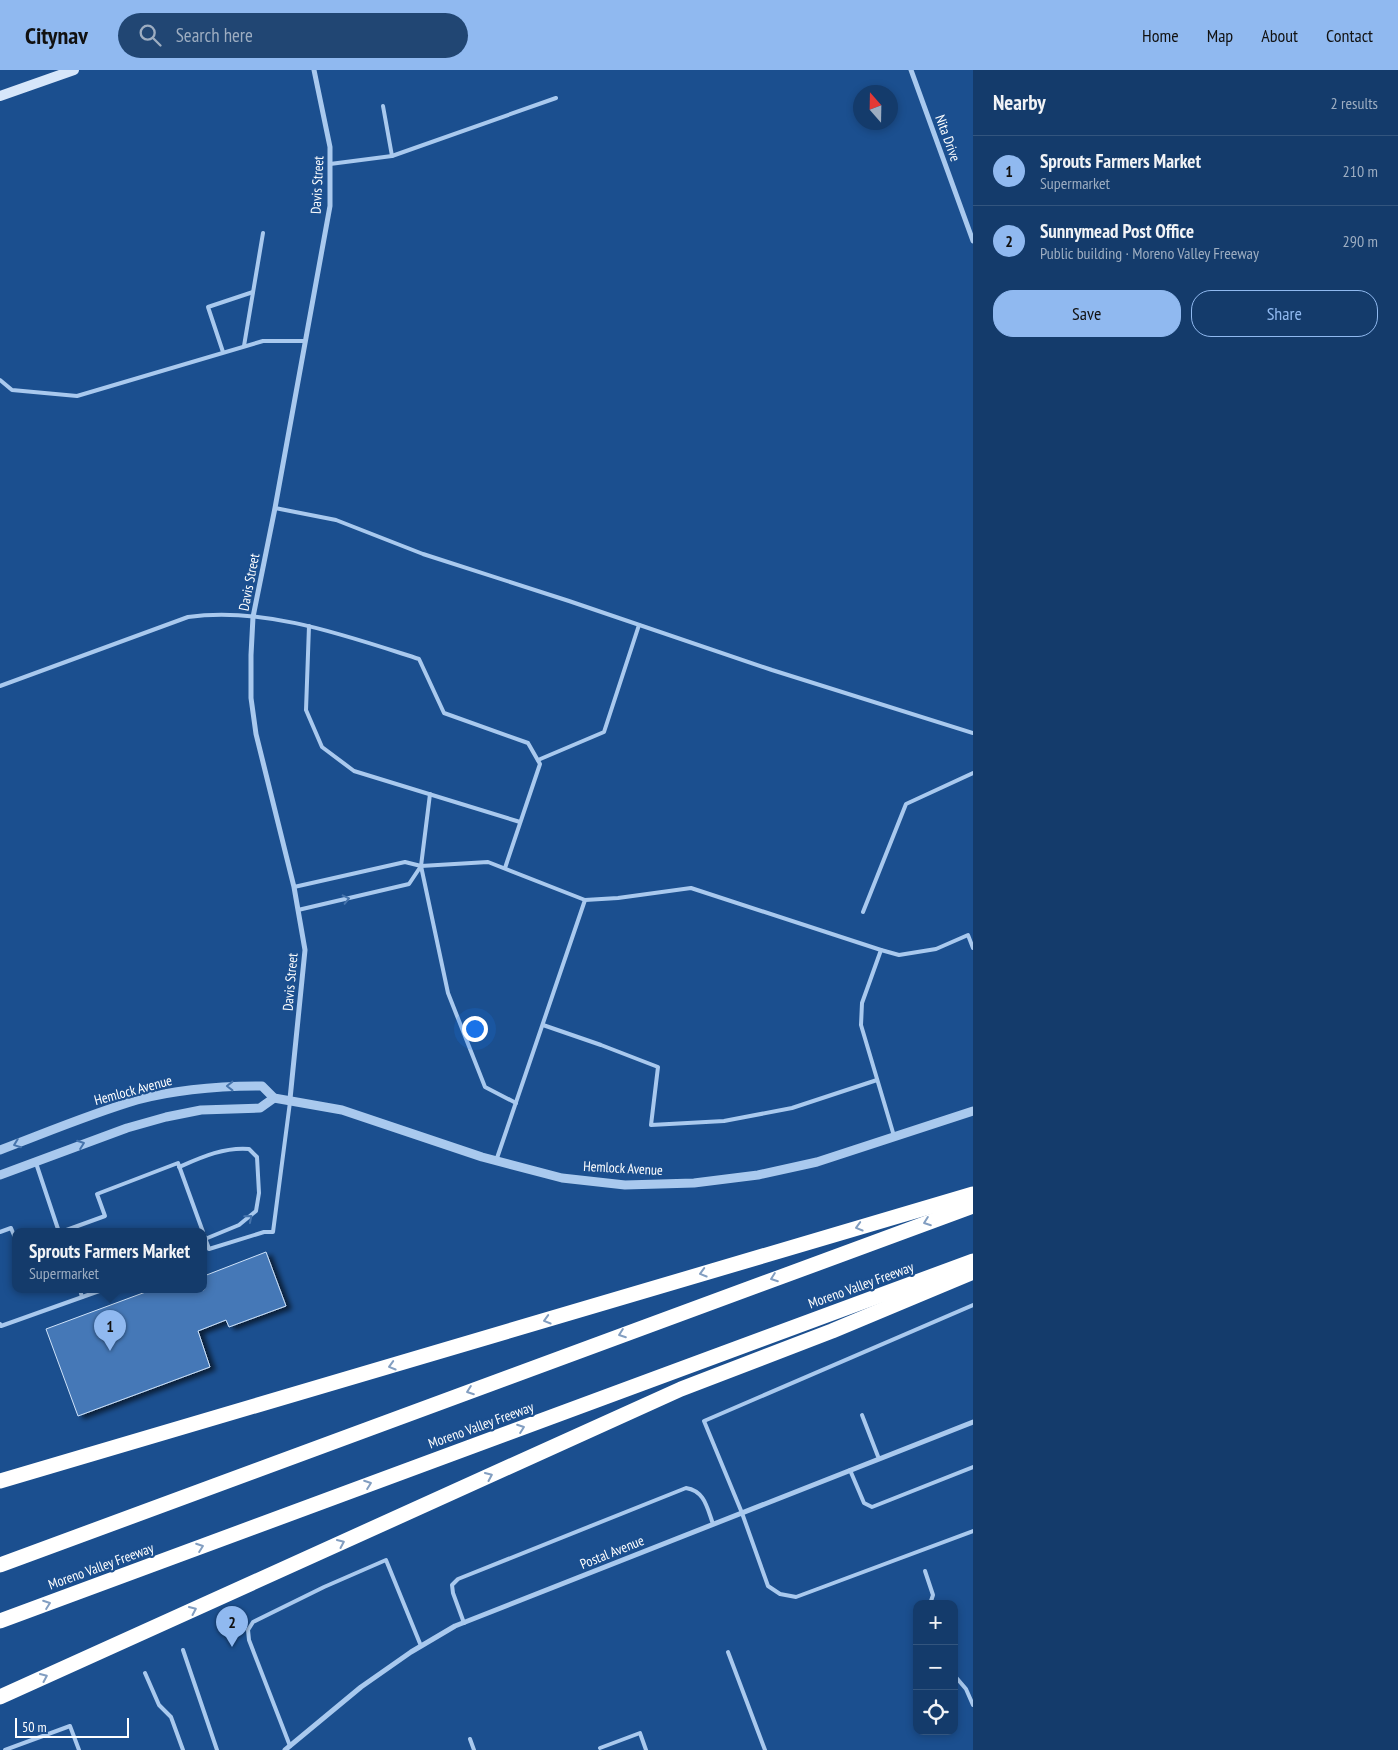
<!DOCTYPE html>
<html lang="en">
<head>
<meta charset="utf-8">
<style>
	:root { --surface:#143b6b; --page:#214673; --text:#f1f3f6; --muted:#9dadc1; --line:#33557e; --accent:#90b9f0 }
	body { margin:0; font-family:"PT Sans Narrow",sans-serif; background:var(--page); color:var(--text) }
	.controls { position:absolute; right:15px; bottom:15px; display:grid; overflow:hidden; border-radius:10px; box-shadow:0 2px 8px #0003 }
	.controls button { width:45px; height:45px; display:grid; place-items:center; padding:0; border:0; border-bottom:1px solid var(--line); background:var(--surface); color:var(--text); font:25px sans-serif }
	.compass { position:absolute; left:853px; top:15px; width:45px; height:45px; border-radius:50%; background:var(--surface); box-shadow:0 2px 8px #0003; rotate:340deg }
	.scale { position:absolute; left:15px; bottom:12px; width:114px; box-sizing:border-box; padding-left:5px; border:2px solid #fff; border-top:0; font-size:14px; line-height:18px; white-space:nowrap; color:#fff; -webkit-text-stroke:4px #1b4f8f; paint-order:stroke }
	.you { position:absolute; left:474px; top:958px; width:18px; height:18px; margin:-12px; border:4px solid #fff; border-radius:50%; background:#1a73e8; box-shadow:0 0 0 8px #1a73e833 }
	.badge { display:grid; place-items:center; width:32px; height:32px; border-radius:50%; background:var(--accent); color:#111; font-size:16px; font-weight:700 }
	.pin { position:absolute; translate:-50% -41px; filter:drop-shadow(0 1px 2px #0008) }
	.pin::after { content:''; position:absolute; top:26px; width:18px; height:15px; background:inherit; clip-path:polygon(0 0,100% 0,50% 100%) }
	.popup { position:absolute; left:12px; top:1158px; width:195px; height:65px; box-sizing:border-box; display:grid; place-content:center; border-radius:10px; background:var(--surface); filter:drop-shadow(0 1px 4px #0005); font-size:16px; white-space:nowrap; color:var(--muted) }
	.popup b { font-size:19px; color:var(--text) }
	.popup::after { content:''; position:absolute; left:50%; top:100%; margin-left:-10px; border:10px solid transparent; border-top-color:var(--surface) }
	.list { margin:0; padding:0; list-style:none }
	h2 { display:flex; justify-content:space-between; align-items:center; height:65px; margin:0; padding:0 20px; font-size:21px }
	h2 small { font-size:16px; font-weight:400; color:var(--muted) }
	.list li { display:grid; grid-template-columns:32px 1fr auto; gap:15px; align-items:center; box-sizing:border-box; height:70px; padding:0 20px; border-top:1px solid var(--line) }
	.list b { display:block; font-size:19px; white-space:nowrap }
	.list p { margin:0; font-size:16px; white-space:nowrap; color:var(--muted) }
	.list em { font-size:16px; font-style:normal; color:var(--muted) }
	.actions { display:flex; gap:10px; padding:15px 20px }
	.actions a { flex:1; padding:11px 0; border:1px solid var(--accent); border-radius:20px; text-align:center; font-size:18px; color:var(--accent) }
	.actions .main { background:var(--accent); color:#111 }
	.icon { flex:none; width:28px; height:28px; fill:none; stroke:currentColor; stroke-width:2; stroke-linecap:round; stroke-linejoin:round }
	.map { position:relative; flex:none; width:973px; height:1680px; overflow:hidden }
	header { display:flex; align-items:center; gap:30px; box-sizing:border-box; height:70px; padding:0 25px; background:var(--accent); color:#111 }
	header strong { font-size:24px }
	nav { display:flex; gap:28px; margin-inline-start:auto; font-size:18px }
	.search { width:350px; height:45px; background:var(--page); display:flex; align-items:center; gap:12px; box-sizing:border-box; padding:0 18px; border-radius:28px; color:var(--muted); font-size:19px }
	main { display:flex }
	aside { flex:1; background:var(--surface) }
	.map>svg:first-child { display:block }
</style>
</head>
<body>
<header>
<strong>Citynav</strong>
<div class="search"><svg class="icon" aria-label="search" viewBox="0 0 24 24"><circle cx="10" cy="10" r="6"/><path d="M15 15l6 6"/></svg>Search here</div>
<nav><a>Home</a><a>Map</a><a>About</a><a>Contact</a></nav>
</header>
<main>
<div class="map">
<svg width="973" height="1680" viewBox="0 0 973 1680">
	<defs>
		<filter id="shadow"><feDropShadow dx="5.5" dy="3" stdDeviation="2.5" flood-color="#0009"/></filter>
	</defs>
	<rect width="100%" height="100%" fill="#1b4f8f"/>
	<!-- building -->
	<path fill="#4478b7" stroke="#cfe3fa" filter="url(#shadow)" d="M 266,1182 L 286,1236 L 229,1257 L 226,1250 L 198,1261 L 210,1297 L 78,1346 L 46,1259 L 151,1220 L 204,1220 L 204,1206 Z"/>
	<g fill="none" stroke-linecap="round" stroke-linejoin="round">
		<!-- service -->
		<g stroke="#a9c9ee" stroke-width="4">
			<path d="M 383,36 L 392,86"/>
			<path d="M 330,94 L 392,86 L 556,28"/>
			<path d="M 244,276 L 263,163"/>
			<path d="M 223,282 L 208,237 L 253,222"/>
			<path d="M 0,310 L 12,320 L 77,326 L 263,271 L 305,271"/>
			<path d="M 275,438 L 336,450 L 423,484 L 569,531 L 772,600 L 973,663"/>
			<path d="M 309,556 L 306,640 L 322,677 L 354,701 L 520,752"/>
			<path d="M 0,616 L 188,547 C 264,536 347,566 419,589 L 444,643 L 528,673 L 540,694 L 505,798"/>
			<path d="M 538,690 L 604,662 L 639,555"/>
			<path d="M 430,724 L 421,796 L 448,923 L 485,1017 L 516,1033"/>
			<path d="M 294,817 L 405,792 L 421,796 L 488,792 L 585,830"/>
			<path d="M 298,840 L 409,814 L 421,796"/>
			<path d="M 863,842 L 906,734 L 973,703"/>
			<path d="M 543,955 L 601,975 L 658,997 L 651,1055 L 724,1051 L 792,1038 L 877,1010"/>
			<path d="M 894,1066 L 861,955 L 862,933 L 881,880 L 899,885 L 936,879 L 968,865 L 973,878"/>
			<path d="M 496,1091 L 585,830 L 618,828 L 691,818 L 881,880"/>
			<path d="M 36,1093 L 59,1162"/>
			<path d="M 179,1097 C 202,1087 224,1077 249,1079 L 257,1087 L 259,1123 L 256,1141 L 239,1155 L 205,1169"/>
			<path d="M 0,1162 L 11,1158 L 16,1170"/>
			<path d="M 61,1162 L 105,1146 L 97,1124 L 178,1093 L 203,1162"/>
			<path d="M 204,1165 L 209,1179 L 264,1162 L 273,1162 L 290,1032"/>
			<path d="M 80,1220 L 82,1227"/>
			<path d="M 973,1235 L 704,1351 L 742,1443 L 768,1516 L 780,1524 L 796,1527 L 973,1461"/>
			<path d="M 0,1254 L 1,1256 L 102,1220"/>
			<path d="M 862,1345 L 879,1389"/>
			<path d="M 850,1400 L 864,1433 L 872,1437 L 973,1397"/>
			<path d="M 925,1501 L 933,1525 L 930,1534"/>
			<path d="M 464,1553 L 453,1523 L 452,1515 L 458,1509 L 686,1418 C 705,1421 707,1438 713,1454"/>
			<path d="M 183,1580 L 217,1680"/>
			<path d="M 728,1582 L 765,1680"/>
			<path d="M 145,1603 L 159,1635 L 171,1647 L 183,1680"/>
			<path d="M 954,1605 L 966,1619 L 973,1635"/>
			<path d="M 470,1669 L 474,1680"/>
			<path d="M 290,1676 L 249,1570 L 248,1560 L 253,1552 L 324,1517 L 386,1490 L 421,1576"/>
			<path d="M 600,1678 L 640,1663 L 646,1680"/>
			<path d="M 5,1680 L 70,1656 L 79,1680"/>
		</g>
		<!-- minor -->
		<g stroke="#a9c9ee" stroke-width="5">
			<path d="M 911,0 L 973,171"/>
			<path d="M 290,1029 L 305,880 L 294,817 L 256,664 L 251,628 L 251,585 L 253,547 L 275,438 L 330,136 L 330,77 L 314,0"/>
			<path d="M 285,1680 L 361,1617 L 411,1582 L 455,1556 L 973,1352"/>
		</g>
		<!-- tertiary -->
		<g stroke="#a9c9ee" stroke-width="9">
			<path d="M 0,1080 C 45,1063 90,1044 137,1030 C 178,1019 220,1016 262,1016 L 274,1028 L 342,1040 L 482,1087 L 562,1108 L 625,1115 L 694,1113 L 758,1105 L 817,1092 L 973,1041"/>
			<path d="M 0,1105 L 127,1058 L 166,1047 L 201,1040 L 260,1038 L 274,1028"/>
		</g>
		<!-- secondary -->
		<path stroke="#d6e6fa" stroke-width="10" d="M 0,26 L 74,0"/>
		<!-- motorway -->
		<g stroke="#fff" stroke-width="15">
			<path d="M 0,1411 L 973,1124"/>
			<path d="M 0,1495 L 973,1136"/>
			<path d="M 0,1551 L 973,1191"/>
			<path d="M 0,1627 L 681,1319 L 832,1261 L 973,1202"/>
		</g>
	</g>
	<!-- one-way arrows -->
	<defs><path id="oneway-chevron" d="M-2-3.5L2.5 0L-2 3.5" fill="none" stroke-width="1.6" stroke-linecap="round" stroke-linejoin="round" transform="scale(1.25)"/></defs>
	<g stroke="#4674ac">
		<use href="#oneway-chevron" transform="translate(346 829) rotate(-13)"/>
		<use href="#oneway-chevron" transform="translate(230 1016) rotate(180)"/>
		<use href="#oneway-chevron" transform="translate(17 1074) rotate(159)"/>
		<use href="#oneway-chevron" transform="translate(81 1074) rotate(-20)"/>
		<use href="#oneway-chevron" transform="translate(249 1148) rotate(-40)"/>
	</g>
	<g stroke="#829ec1">
		<use href="#oneway-chevron" transform="translate(927 1152) rotate(160)"/>
		<use href="#oneway-chevron" transform="translate(859 1157) rotate(164)"/>
		<use href="#oneway-chevron" transform="translate(703 1203) rotate(164)"/>
		<use href="#oneway-chevron" transform="translate(774 1208) rotate(160)"/>
		<use href="#oneway-chevron" transform="translate(547 1250) rotate(164)"/>
		<use href="#oneway-chevron" transform="translate(622 1264) rotate(160)"/>
		<use href="#oneway-chevron" transform="translate(392 1296) rotate(164)"/>
		<use href="#oneway-chevron" transform="translate(470 1321) rotate(160)"/>
		<use href="#oneway-chevron" transform="translate(521 1358) rotate(-20)"/>
		<use href="#oneway-chevron" transform="translate(489 1406) rotate(-24)"/>
		<use href="#oneway-chevron" transform="translate(368 1414) rotate(-20)"/>
		<use href="#oneway-chevron" transform="translate(341 1473) rotate(-24)"/>
		<use href="#oneway-chevron" transform="translate(200 1477) rotate(-20)"/>
		<use href="#oneway-chevron" transform="translate(47 1534) rotate(-20)"/>
		<use href="#oneway-chevron" transform="translate(193 1540) rotate(-24)"/>
		<use href="#oneway-chevron" transform="translate(44 1607) rotate(-24)"/>
	</g>
	<g text-anchor="middle" dominant-baseline="central" stroke-width="4.5" stroke-linejoin="round" paint-order="stroke">
		<!-- street labels -->
		<g font-size="14" fill="#fff" stroke="#1b4f8f">
			<text transform="translate(948 68) rotate(70)">Nita Drive</text>
			<text transform="translate(317 115) rotate(-87)">Davis Street</text>
			<text transform="translate(249 512) rotate(-79)">Davis Street</text>
			<text transform="translate(290 912) rotate(-85)">Davis Street</text>
			<text transform="translate(133 1020) rotate(-15)">Hemlock Avenue</text>
			<text transform="translate(623 1098) rotate(3)">Hemlock Avenue</text>
			<text transform="translate(861 1215) rotate(-20)">Moreno Valley Freeway</text>
			<text transform="translate(481 1355) rotate(-20)">Moreno Valley Freeway</text>
			<text transform="translate(612 1482) rotate(-22)">Postal Avenue</text>
			<text transform="translate(101 1496) rotate(-20)">Moreno Valley Freeway</text>
		</g>
	</g>
</svg>
<div class="controls">
<button>+</button>
<button>−</button>
<button><svg class="icon" aria-label="locate" viewBox="0 0 24 24"><circle cx="12" cy="12" r="6"/><path d="M12 2v4M12 18v4M2 12h4M18 12h4"/></svg></button>
</div>
<svg class="compass" viewBox="-18 -18 36 36"><path d="M0-13l5 13h-10z" fill="#e53935"/><path d="M0 13l5-13h-10z" fill="#9dadc1"/></svg>
<div class="scale">50 m</div>
<div class="you"></div>
<div class="pin badge" style="left:110px;top:1281px">1</div>
<div class="popup"><b>Sprouts Farmers Market</b>Supermarket</div>
<div class="pin badge" style="left:232px;top:1577px">2</div>
</div>
<aside>
<h2>Nearby<small>2 results</small></h2>
<ul class="list">
<li><span class="badge">1</span><div><b>Sprouts Farmers Market</b><p>Supermarket</p></div><em>210 m</em></li>
<li><span class="badge">2</span><div><b>Sunnymead Post Office</b><p>Public building · Moreno Valley Freeway</p></div><em>290 m</em></li>
</ul>
<div class="actions"><a class="main">Save</a><a>Share</a></div>
</aside>
</main>
</body>
</html>
